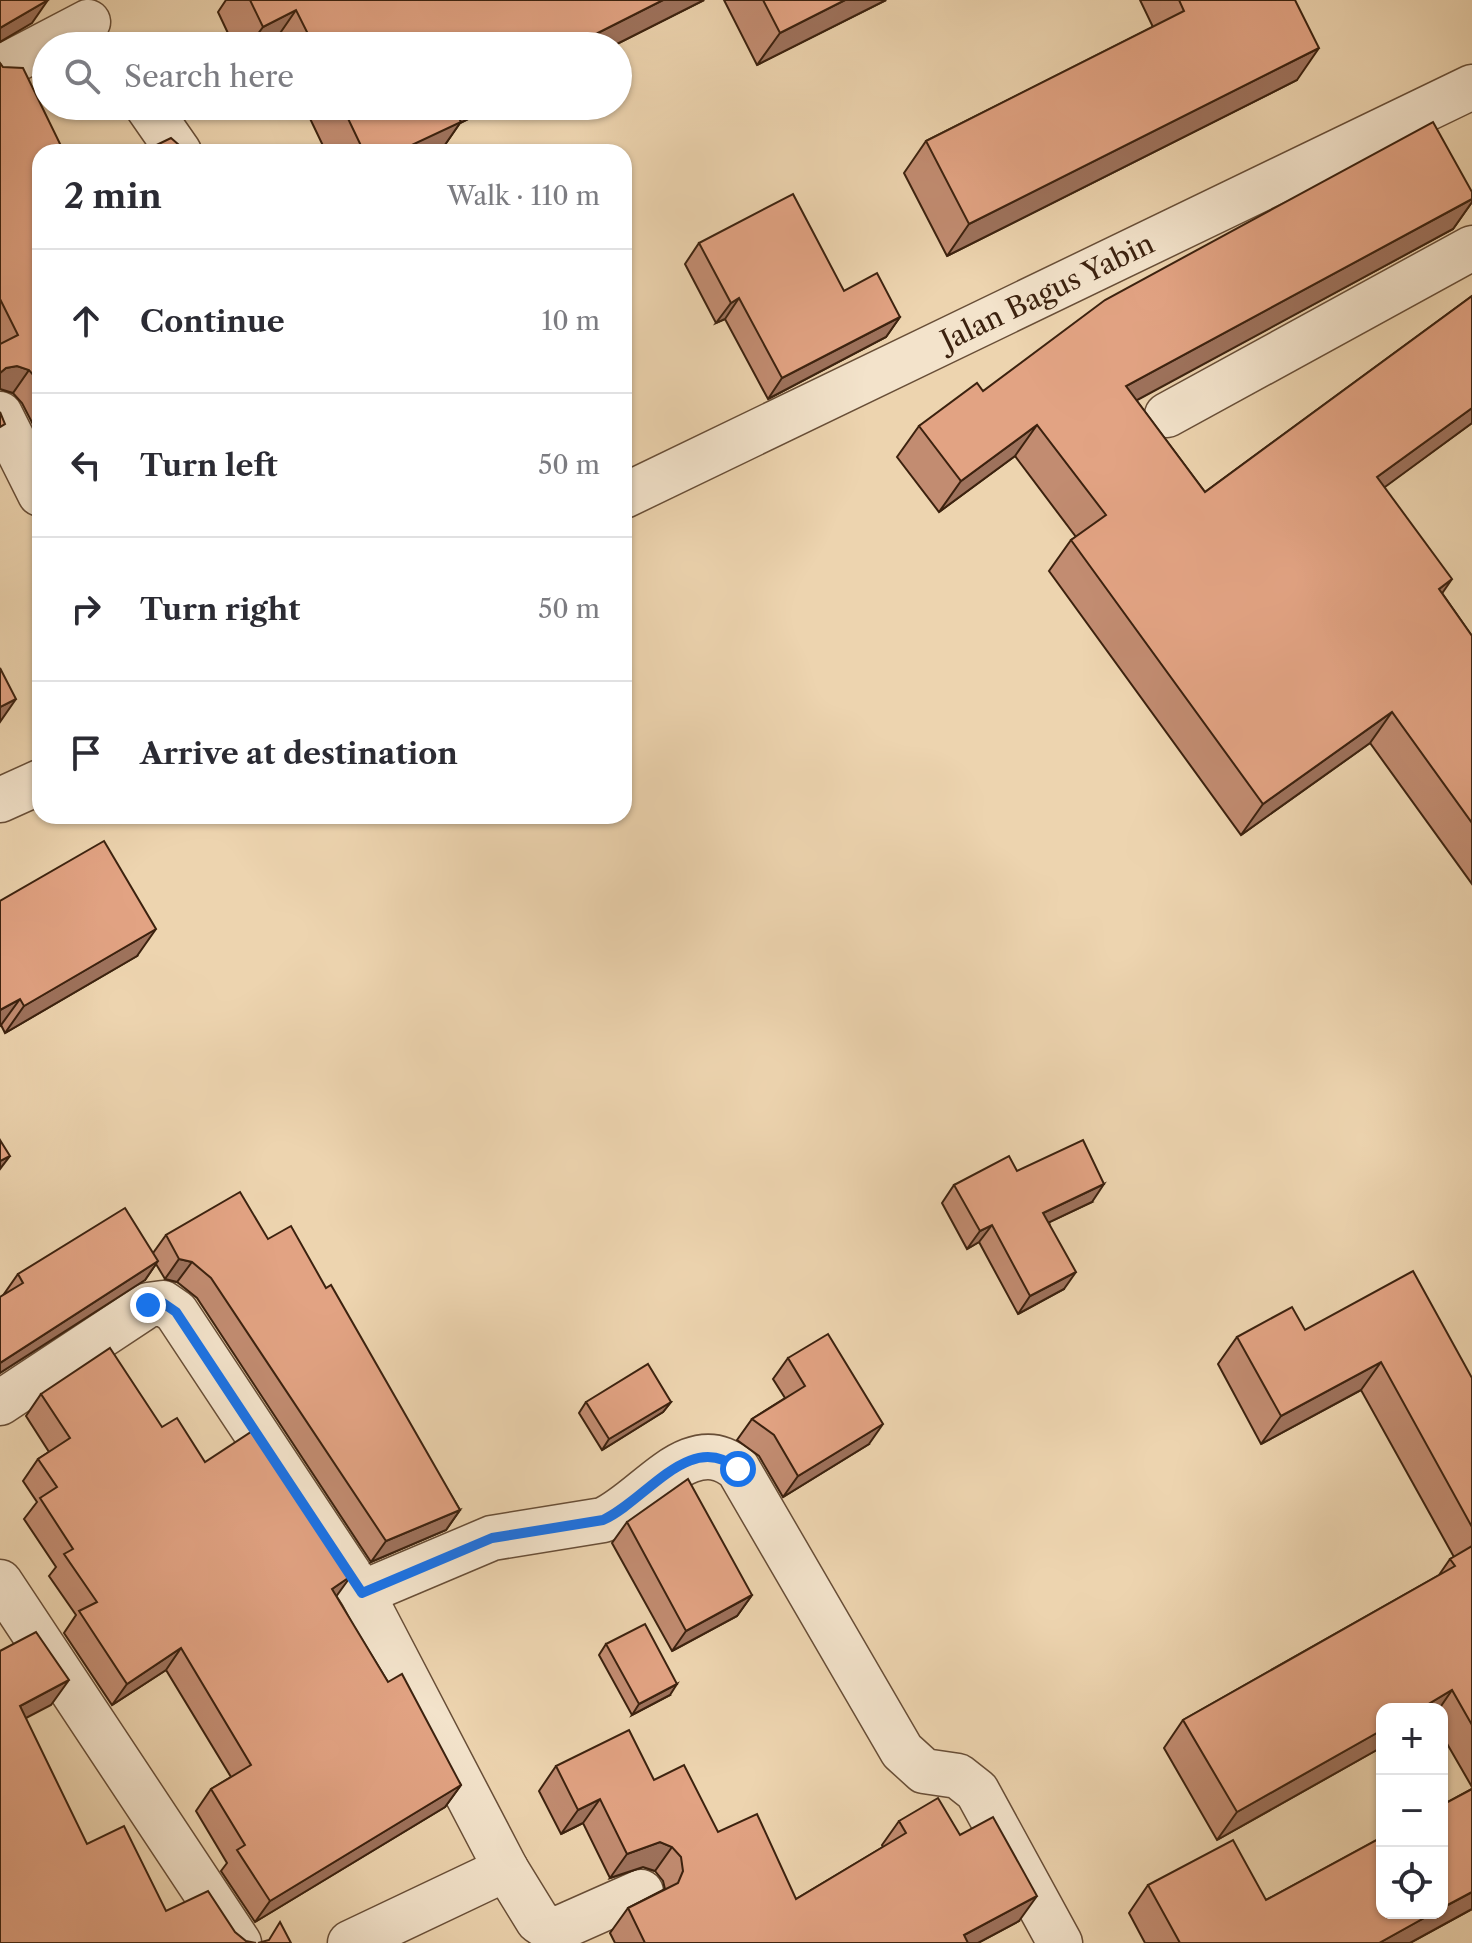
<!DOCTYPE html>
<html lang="en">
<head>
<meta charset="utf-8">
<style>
	:root { --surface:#fff; --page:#f7f7f7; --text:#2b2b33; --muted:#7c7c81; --line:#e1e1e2 }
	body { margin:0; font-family:"Libre Caslon Text",serif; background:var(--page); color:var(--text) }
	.controls { position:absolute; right:24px; bottom:24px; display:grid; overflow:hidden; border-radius:16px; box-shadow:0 2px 6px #0004 }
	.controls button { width:72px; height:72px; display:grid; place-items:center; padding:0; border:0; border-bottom:2px solid var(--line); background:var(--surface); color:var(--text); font:40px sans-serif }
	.stop { position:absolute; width:24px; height:24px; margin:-18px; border:6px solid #1a73e8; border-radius:50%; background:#fff }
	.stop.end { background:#1a73e8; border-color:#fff; box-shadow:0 2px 8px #0008 }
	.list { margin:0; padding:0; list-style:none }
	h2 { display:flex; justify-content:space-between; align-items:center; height:104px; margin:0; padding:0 32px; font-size:34px }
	h2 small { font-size:26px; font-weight:400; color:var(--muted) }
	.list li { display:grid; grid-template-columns:52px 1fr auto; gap:24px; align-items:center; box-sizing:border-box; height:144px; padding:0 32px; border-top:2px solid var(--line) }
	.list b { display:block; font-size:30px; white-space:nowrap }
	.list em { font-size:26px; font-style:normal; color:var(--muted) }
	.icon { flex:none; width:44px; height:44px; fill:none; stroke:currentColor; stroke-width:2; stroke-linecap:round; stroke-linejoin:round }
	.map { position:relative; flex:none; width:1472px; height:1943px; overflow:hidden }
	.search { position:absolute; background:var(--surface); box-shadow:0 2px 6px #0004; left:32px; top:32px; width:600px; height:88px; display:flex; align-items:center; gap:20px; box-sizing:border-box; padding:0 28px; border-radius:44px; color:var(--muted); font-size:30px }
	.panel { position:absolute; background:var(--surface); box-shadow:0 2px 6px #0004; left:32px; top:144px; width:600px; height:680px; border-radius:24px }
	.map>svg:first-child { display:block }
</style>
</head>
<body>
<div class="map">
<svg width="1472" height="1943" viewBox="0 0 1472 1943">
	<rect width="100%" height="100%" fill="#edd4af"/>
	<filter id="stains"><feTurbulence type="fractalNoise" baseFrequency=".0025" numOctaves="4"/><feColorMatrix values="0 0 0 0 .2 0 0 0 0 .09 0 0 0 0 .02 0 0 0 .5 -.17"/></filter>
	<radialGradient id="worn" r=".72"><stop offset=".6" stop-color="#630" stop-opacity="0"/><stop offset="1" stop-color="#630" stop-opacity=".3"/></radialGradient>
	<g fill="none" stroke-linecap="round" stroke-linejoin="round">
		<!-- minor casing -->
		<g stroke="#684e37" stroke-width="47">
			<g id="minor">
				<path d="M 0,68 L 88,22"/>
				<path d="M 147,106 L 179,152"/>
				<path d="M 0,414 L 40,494"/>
				<path d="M 1167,415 L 1472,248"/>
				<path id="s1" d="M 624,496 L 1472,87"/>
				<path d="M 0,800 L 40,782"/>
				<path d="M 0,1403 L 148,1305 L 163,1303 L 176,1312 L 362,1593 L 506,1869 L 350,1943"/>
				<path d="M 0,1582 L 239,1943"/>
				<path d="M 362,1593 L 492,1538 L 603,1520 C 647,1500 690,1429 738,1469 L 902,1751 L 924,1771 L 958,1776 L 977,1791 L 1060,1943"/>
				<path d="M 506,1869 L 538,1921 L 553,1931 L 641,1892"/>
			</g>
		</g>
		<!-- minor -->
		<use href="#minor" stroke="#f3e3cb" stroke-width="44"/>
	</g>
	<!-- wall -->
	<g fill="#c28c71" stroke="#3c220f" stroke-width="2">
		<path d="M 226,0 L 704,0 L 613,46 L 276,46 L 274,42 L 266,46 L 234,46 L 218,12 Z"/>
		<path d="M 724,0 L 886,0 L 757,65 Z"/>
		<path d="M 1140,0 L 1295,0 L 1297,80 L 947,256 L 904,173 L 926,141 L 1153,27 Z"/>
		<path d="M 0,63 L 40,152 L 40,438 L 22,403 L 13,393 L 0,389 Z"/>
		<path d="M 304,106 L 494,106 L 460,123 L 440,152 L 326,152 Z"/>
		<path d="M 1472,192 L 1472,202 L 1453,229 L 1136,400 L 1205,492 L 1472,296 L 1472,423 L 1384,487 L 1442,593 L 1472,636 L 1472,884 L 1370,743 L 1241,835 L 1049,571 L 1071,540 L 1076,537 L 1015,456 L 939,512 L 897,457 L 919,426 L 983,391 Z"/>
		<path d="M 699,243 L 844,291 L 900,317 L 886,337 L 768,399 L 725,319 L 716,323 L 685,264 Z"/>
		<path d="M 0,901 L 137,956 L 5,1033 L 1,1025 Z"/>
		<path d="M 1017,1171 L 1092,1202 L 1049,1222 L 1064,1289 L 1018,1314 L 979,1242 L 967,1249 L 942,1203 L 954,1185 Z"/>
		<path d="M 166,1235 L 268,1239 L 326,1288 L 460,1510 L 446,1530 L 371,1562 L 197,1298 L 177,1282 L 165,1279 L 156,1264 L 145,1280 L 4,1294 L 18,1274 L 153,1253 Z"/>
		<path d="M 1305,1330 L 1472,1378 L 1472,1787 L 1442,1735 L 1442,1709 L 1382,1709 L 1382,1747 L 1217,1840 L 1164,1748 L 1183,1720 L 1439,1575 L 1450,1559 L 1454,1557 L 1361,1390 L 1261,1444 L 1218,1364 L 1237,1337 Z"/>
		<path d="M 788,1358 L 869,1444 L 783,1497 L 759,1456 L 737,1440 L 752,1419 L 785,1398 L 773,1379 Z"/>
		<path d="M 41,1394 L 162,1427 L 205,1462 L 336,1597 L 388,1682 L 461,1785 L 445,1807 L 255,1922 L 221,1871 L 227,1863 L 196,1811 L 211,1789 L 231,1777 L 166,1670 L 112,1705 L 64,1633 L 76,1615 L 49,1576 L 56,1567 L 24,1519 L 37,1502 L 23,1481 L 38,1459 L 49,1452 L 26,1416 Z"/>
		<path d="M 586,1402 L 671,1402 L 663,1412 L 602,1450 L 579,1413 Z"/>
		<path d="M 627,1522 L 752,1595 L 737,1616 L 672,1651 L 612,1543 Z"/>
		<path d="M 606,1644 L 670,1695 L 632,1715 L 599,1655 Z"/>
		<path d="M 556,1766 L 654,1780 L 718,1832 L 796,1899 L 883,1847 L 882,1845 L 899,1821 L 960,1835 L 1019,1921 L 978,1943 L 615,1943 L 610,1933 L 628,1908 L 665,1889 L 663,1881 L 655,1871 L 643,1867 L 610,1878 L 583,1823 L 561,1834 L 539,1791 Z"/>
		<path d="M 1472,1789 L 1472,1909 L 1410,1943 L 1145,1943 L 1129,1913 L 1148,1885 L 1266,1900 Z"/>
	</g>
	<!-- shaded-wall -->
	<g fill="#9e725c" stroke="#3c220f" stroke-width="2">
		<path d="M 48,0 L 32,23 L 0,42 L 0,28 Z"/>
		<path d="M 663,0 L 704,0 L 613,46 L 572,46 Z"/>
		<path d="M 845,0 L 886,0 L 757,65 L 780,33 Z"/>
		<path d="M 296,10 L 274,42 L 266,46 L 249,46 L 263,27 Z"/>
		<path d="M 1319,48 L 1297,80 L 947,256 L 969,224 Z"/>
		<path d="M 453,106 L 494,106 L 460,123 L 440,152 L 397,152 Z"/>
		<path d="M 1472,199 L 1472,202 L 1453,229 L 1104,418 L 1126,386 Z"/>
		<path d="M 739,298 L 725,319 L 716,323 L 731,303 Z"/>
		<path d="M 900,317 L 886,337 L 768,399 L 782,378 Z"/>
		<path d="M 17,366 L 29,370 L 13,393 L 0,389 L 0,373 L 6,368 Z"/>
		<path d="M 1472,408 L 1472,423 L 1355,509 L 1377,477 Z"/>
		<path d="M 1037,425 L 1015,456 L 939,512 L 961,481 Z"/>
		<path d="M 1452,579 L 1430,611 L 1439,589 Z"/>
		<path d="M 16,699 L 0,722 L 0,707 Z"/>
		<path d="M 1392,712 L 1370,743 L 1241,835 L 1263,804 Z"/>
		<path d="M 156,929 L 137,956 L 5,1033 L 24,1006 Z"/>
		<path d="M 20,999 L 1,1025 L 0,1026 L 0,1010 Z"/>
		<path d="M 10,1156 L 0,1169 L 0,1161 Z"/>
		<path d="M 1104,1184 L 1092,1202 L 1031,1231 L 1043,1213 Z"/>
		<path d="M 992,1225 L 979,1242 L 967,1249 L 980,1231 Z"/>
		<path d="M 179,1259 L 192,1262 L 177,1282 L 165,1279 Z"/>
		<path d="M 158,1261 L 145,1280 L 0,1373 L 0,1363 Z"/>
		<path d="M 1076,1272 L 1064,1289 L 1018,1314 L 1030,1296 Z"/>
		<path d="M 1381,1362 L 1361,1390 L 1261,1444 L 1281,1416 Z"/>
		<path d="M 671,1402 L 663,1412 L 602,1450 L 609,1439 Z"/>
		<path d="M 883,1424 L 869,1444 L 783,1497 L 798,1476 Z"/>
		<path d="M 460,1510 L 446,1530 L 371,1562 L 386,1541 Z"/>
		<path d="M 351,1576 L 335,1598 L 332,1589 Z"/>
		<path d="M 752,1595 L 737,1616 L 672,1651 L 686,1631 Z"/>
		<path d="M 181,1648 L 166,1670 L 112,1705 L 127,1684 Z"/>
		<path d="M 69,1680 L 51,1705 L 3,1730 L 20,1706 Z"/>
		<path d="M 677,1684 L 670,1695 L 632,1715 L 639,1704 Z"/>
		<path d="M 1452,1690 L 1439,1709 L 1420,1709 Z"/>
		<path d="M 1382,1730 L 1382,1747 L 1217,1840 L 1237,1812 Z"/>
		<path d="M 461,1785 L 445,1807 L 255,1922 L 270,1901 Z"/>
		<path d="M 600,1799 L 583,1823 L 561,1834 L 578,1810 Z"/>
		<path d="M 660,1842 L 672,1847 L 655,1871 L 643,1867 L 610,1878 L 627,1854 Z"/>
		<path d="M 1472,1892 L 1472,1909 L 1410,1943 L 1379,1943 L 1433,1913 L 1442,1913 L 1442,1908 Z"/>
		<path d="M 1037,1896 L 1019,1921 L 978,1943 L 958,1943 L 964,1935 Z"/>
	</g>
	<!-- building -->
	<g fill="#e2a383" stroke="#3c220f" stroke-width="2">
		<path d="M 0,0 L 48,0 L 0,28 Z"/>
		<path d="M 250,0 L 663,0 L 572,46 L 314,46 L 296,10 L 263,27 Z"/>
		<path d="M 763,0 L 845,0 L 780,33 Z"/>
		<path d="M 1179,0 L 1295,0 L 1319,48 L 969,224 L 926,141 L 1184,11 Z"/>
		<path d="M 0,63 L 3,67 L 23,68 L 64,152 L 40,152 L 40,383 L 29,370 L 17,366 L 6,368 L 0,373 L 0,344 L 18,335 L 0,299 Z"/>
		<path d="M 342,106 L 453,106 L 461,122 L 397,152 L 364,152 Z"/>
		<path d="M 1433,122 L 1472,192 L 1472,199 L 1126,386 L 1205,492 L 1472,296 L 1472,408 L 1377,477 L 1452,579 L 1439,589 L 1472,636 L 1472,823 L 1392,712 L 1263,804 L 1071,540 L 1106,515 L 1037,425 L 961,481 L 919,426 L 977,383 L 983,391 L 1105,300 Z"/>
		<path d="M 171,138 L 187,152 L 142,152 Z"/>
		<path d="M 793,194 L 844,291 L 877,273 L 900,317 L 782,378 L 739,298 L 731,303 L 699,243 Z"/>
		<path d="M 0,412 L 5,424 L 0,427 Z"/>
		<path d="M 0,668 L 16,699 L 0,707 Z"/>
		<path d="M 104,841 L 156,929 L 24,1006 L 20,999 L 0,1010 L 0,901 Z"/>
		<path d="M 0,1140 L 10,1156 L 0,1161 Z"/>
		<path d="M 1083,1140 L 1104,1184 L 1043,1213 L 1076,1272 L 1030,1296 L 992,1225 L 980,1231 L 954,1185 L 1009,1156 L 1017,1171 Z"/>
		<path d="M 240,1192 L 268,1239 L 291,1226 L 326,1288 L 331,1285 L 460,1510 L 386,1541 L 211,1278 L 192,1262 L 179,1259 L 166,1235 Z"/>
		<path d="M 125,1208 L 158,1261 L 0,1363 L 0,1297 L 23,1283 L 18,1274 Z"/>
		<path d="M 1413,1271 L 1472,1378 L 1472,1527 L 1381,1362 L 1281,1416 L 1237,1337 L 1292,1307 L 1305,1330 Z"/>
		<path d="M 828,1334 L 883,1424 L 798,1476 L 774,1435 L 752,1419 L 805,1386 L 788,1358 Z"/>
		<path d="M 110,1348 L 162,1427 L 177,1418 L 205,1462 L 254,1430 L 351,1576 L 332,1589 L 388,1682 L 402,1674 L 461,1785 L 270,1901 L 237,1850 L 245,1845 L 211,1789 L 251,1765 L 181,1648 L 127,1684 L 79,1611 L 97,1602 L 64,1554 L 73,1549 L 40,1498 L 57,1487 L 38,1459 L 70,1438 L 41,1394 Z"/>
		<path d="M 648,1364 L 671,1402 L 609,1439 L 586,1402 Z"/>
		<path d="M 688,1479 L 752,1595 L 686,1631 L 627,1522 Z"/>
		<path d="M 1472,1546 L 1472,1725 L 1452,1690 L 1420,1709 L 1382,1709 L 1382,1730 L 1237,1812 L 1183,1720 L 1455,1566 L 1450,1559 Z"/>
		<path d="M 645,1624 L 677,1684 L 639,1704 L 606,1644 Z"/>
		<path d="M 36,1632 L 69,1680 L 20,1706 L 87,1844 L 124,1826 L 166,1911 L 208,1891 L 235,1932 L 246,1941 L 256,1943 L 0,1943 L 0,1651 Z"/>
		<path d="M 629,1730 L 654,1780 L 684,1765 L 718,1832 L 757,1814 L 796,1899 L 906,1833 L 899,1821 L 938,1798 L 960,1835 L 993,1817 L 1037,1896 L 964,1935 L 968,1943 L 645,1943 L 628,1908 L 678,1883 L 683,1871 L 681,1857 L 672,1847 L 660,1842 L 627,1854 L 600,1799 L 578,1810 L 556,1766 Z"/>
		<path d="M 1472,1789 L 1472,1892 L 1442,1908 L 1442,1805 Z"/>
		<path d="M 1382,1837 L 1382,1913 L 1433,1913 L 1379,1943 L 1180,1943 L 1148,1885 L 1233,1840 L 1266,1900 Z"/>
		<path d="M 280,1922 L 291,1943 L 258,1943 L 269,1940 Z"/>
	</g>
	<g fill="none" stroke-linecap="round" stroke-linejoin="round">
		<!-- route -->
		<path stroke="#1a73e8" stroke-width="10" d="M 148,1305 L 163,1303 L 176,1312 L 362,1593 L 492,1538 L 603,1520 C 647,1500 690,1429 738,1469"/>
	</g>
	<g text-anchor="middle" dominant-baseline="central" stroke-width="6" stroke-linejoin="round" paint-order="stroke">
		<!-- street labels -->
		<g font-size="28" fill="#3c220f" stroke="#f3e3cb">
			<text stroke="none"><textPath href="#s1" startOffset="470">Jalan Bagus Yabin</textPath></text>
		</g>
	</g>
	<rect width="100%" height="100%" filter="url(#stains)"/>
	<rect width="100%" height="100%" fill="url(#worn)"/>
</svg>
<div class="controls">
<button>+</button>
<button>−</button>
<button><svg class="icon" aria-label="locate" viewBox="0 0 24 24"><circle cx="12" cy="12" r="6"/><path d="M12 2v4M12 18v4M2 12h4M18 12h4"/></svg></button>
</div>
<div class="stop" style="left:738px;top:1469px"></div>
<div class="stop end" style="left:148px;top:1305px"></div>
<div class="search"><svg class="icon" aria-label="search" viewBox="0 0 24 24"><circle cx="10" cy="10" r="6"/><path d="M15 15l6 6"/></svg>Search here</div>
<section class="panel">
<h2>2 min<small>Walk · 110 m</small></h2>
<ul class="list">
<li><svg class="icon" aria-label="ahead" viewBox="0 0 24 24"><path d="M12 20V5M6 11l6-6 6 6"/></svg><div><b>Continue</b></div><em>10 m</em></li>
<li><svg class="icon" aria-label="left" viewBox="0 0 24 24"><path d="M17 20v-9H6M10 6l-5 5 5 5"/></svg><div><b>Turn left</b></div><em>50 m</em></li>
<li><svg class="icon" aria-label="right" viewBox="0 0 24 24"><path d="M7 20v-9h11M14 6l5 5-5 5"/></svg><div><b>Turn right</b></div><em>50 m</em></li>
<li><svg class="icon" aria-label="arrive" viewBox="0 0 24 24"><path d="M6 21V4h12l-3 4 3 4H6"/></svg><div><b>Arrive at destination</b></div></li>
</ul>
</section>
</div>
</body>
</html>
